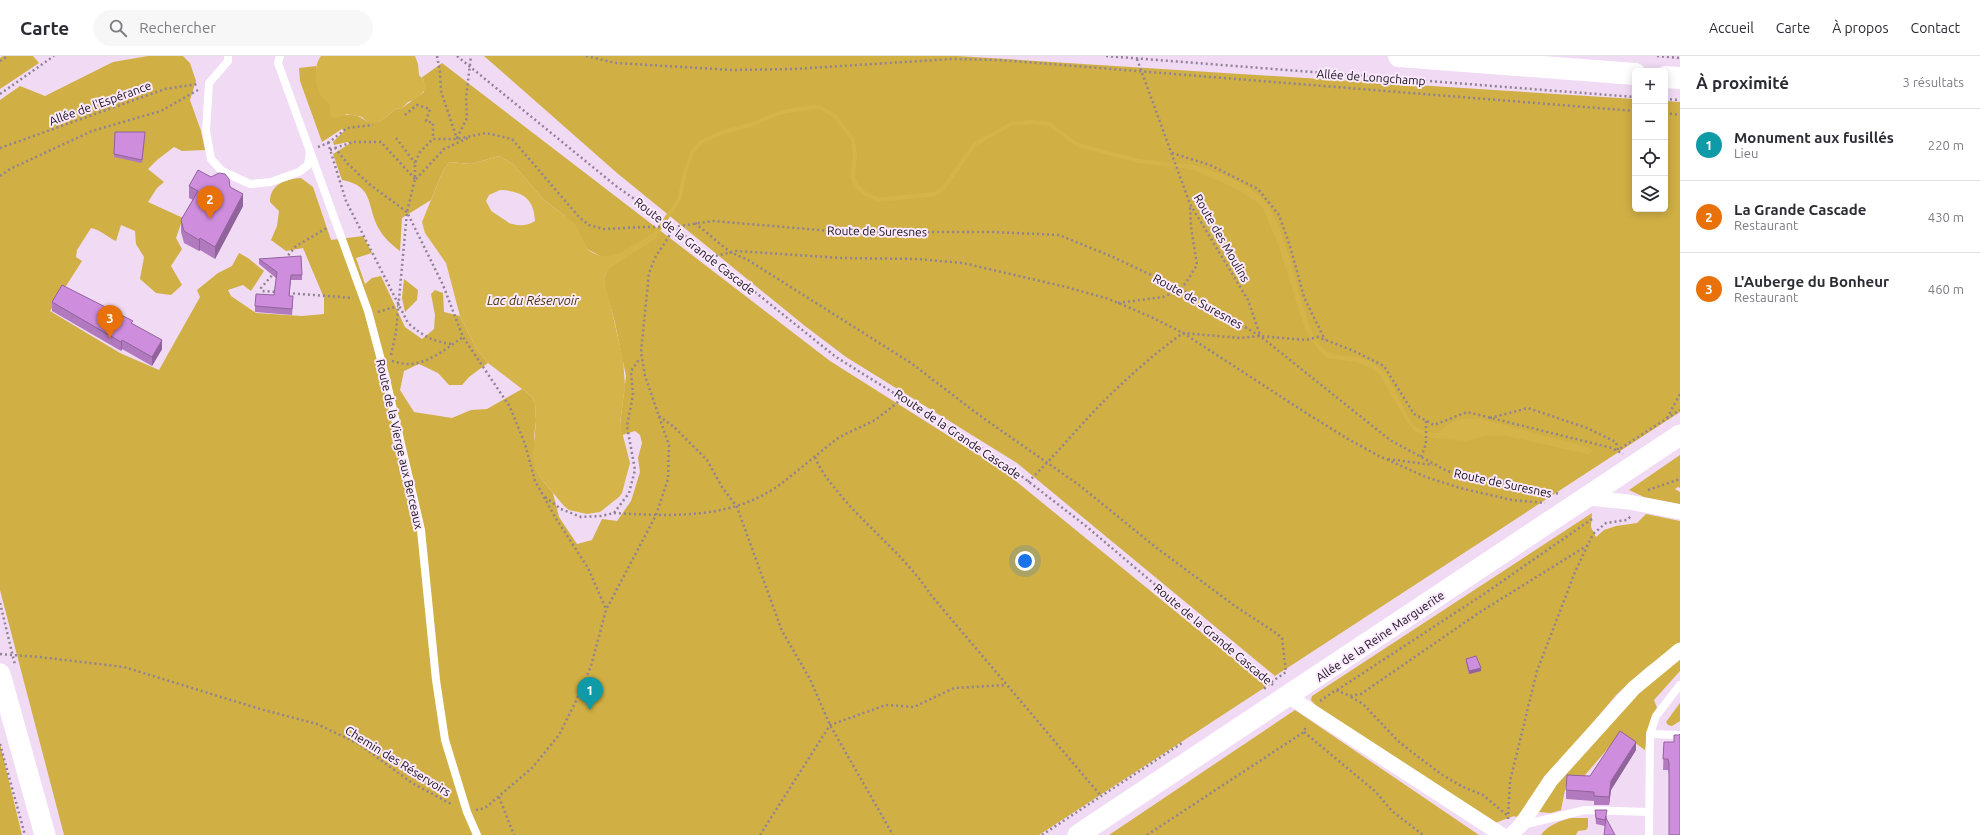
<!DOCTYPE html>
<html lang="fr">
<head>
<meta charset="utf-8">
<style>
	:root { --surface:#fff; --page:#f7f7f7; --text:#2b2b33; --muted:#7c7c81; --line:#e1e1e2; --accent:#92781e }
	body { margin:0; font-family:Ubuntu,sans-serif; background:var(--page); color:var(--text) }
	.controls { position:absolute; right:12px; top:12px; display:grid; overflow:hidden; border-radius:6px; box-shadow:0 2px 10px #0003 }
	.controls button { width:36px; height:36px; display:grid; place-items:center; padding:0; border:0; border-bottom:1px solid var(--line); background:var(--surface); color:var(--text); font:20px sans-serif }
	.you { position:absolute; left:1025px; top:505px; width:14px; height:14px; margin:-10px; border:3px solid #fff; border-radius:50%; background:#1a73e8; box-shadow:0 0 0 6px #1a73e833 }
	.badge { display:grid; place-items:center; width:26px; height:26px; border-radius:50%; background:var(--accent); color:#fff; font-size:13px; font-weight:700 }
	.pin { position:absolute; translate:-50% -33px; filter:drop-shadow(0 1px 2px #0008) }
	.pin::after { content:''; position:absolute; top:21px; width:14px; height:12px; background:inherit; clip-path:polygon(0 0,100% 0,50% 100%) }
	.list { margin:0; padding:0; list-style:none }
	h2 { display:flex; justify-content:space-between; align-items:center; height:52px; margin:0; padding:0 16px; font-size:17px }
	h2 small { font-size:13px; font-weight:400; color:var(--muted) }
	.list li { display:grid; grid-template-columns:26px 1fr auto; gap:12px; align-items:center; box-sizing:border-box; height:72px; padding:0 16px; border-top:1px solid var(--line) }
	.list b { display:block; font-size:15px; white-space:nowrap }
	.list p { margin:0; font-size:13px; white-space:nowrap; color:var(--muted) }
	.list em { font-size:13px; font-style:normal; color:var(--muted) }
	.icon { flex:none; width:22px; height:22px; fill:none; stroke:currentColor; stroke-width:2; stroke-linecap:round; stroke-linejoin:round }
	.map { position:relative; flex:none; width:1680px; height:779px; overflow:hidden }
	header { display:flex; align-items:center; gap:24px; box-sizing:border-box; height:56px; padding:0 20px; background:var(--surface); border-bottom:1px solid var(--line) }
	header strong { font-size:19px }
	nav { display:flex; gap:22px; margin-inline-start:auto; font-size:14px }
	.search { width:280px; height:36px; background:var(--page); display:flex; align-items:center; gap:10px; box-sizing:border-box; padding:0 14px; border-radius:22px; color:var(--muted); font-size:15px }
	main { display:flex }
	aside { flex:1; background:var(--surface) }
	.map>svg:first-child { display:block }
</style>
</head>
<body>
<header>
<strong>Carte</strong>
<div class="search"><svg class="icon" aria-label="search" viewBox="0 0 24 24"><circle cx="10" cy="10" r="6"/><path d="M15 15l6 6"/></svg>Rechercher</div>
<nav><a>Accueil</a><a>Carte</a><a>À propos</a><a>Contact</a></nav>
</header>
<main>
<div class="map">
<svg width="1680" height="779" viewBox="0 0 1680 779">
	<rect width="100%" height="100%" fill="#f0daf4"/>
	<!-- forest -->
	<g fill="#d0af44">
		<path d="M 3,0 L 33,0 L 39,7 L 0,33 L 0,2 Z"/>
		<path d="M 148,0 L 183,0 L 190,7 L 196,25 L 190,44 L 201,75 L 205,94 L 182,95 L 174,91 L 157,104 L 148,113 L 164,126 L 157,132 L 148,146 L 183,162 L 176,182 L 182,193 L 171,210 L 182,229 L 171,239 L 156,237 L 140,223 L 144,201 L 136,188 L 135,175 L 121,169 L 116,185 C 107,181 101,174 91,172 L 77,194 L 76,201 L 82,205 L 50,255 L 120,297 L 159,314 L 200,241 L 197,234 L 218,217 L 232,210 L 239,197 L 248,202 L 264,215 L 251,235 L 243,229 L 228,234 L 231,240 L 256,257 L 302,260 L 324,258 L 324,242 L 303,192 L 286,195 L 271,184 L 277,170 L 279,155 L 270,146 C 270,128 286,123 301,122 L 313,131 L 331,184 L 363,180 L 372,197 L 356,202 L 365,228 L 372,222 L 381,220 L 405,271 L 422,283 L 434,273 L 435,259 L 431,238 L 435,234 L 443,237 L 444,256 L 460,260 L 476,292 L 488,307 L 469,321 L 462,329 L 449,329 L 438,317 L 419,308 L 404,315 L 400,334 L 414,356 L 452,362 L 471,354 L 487,353 L 522,333 L 532,341 L 535,347 L 536,365 L 534,381 L 539,420 L 553,437 L 559,461 L 577,488 L 592,484 L 602,463 L 617,465 L 631,445 L 640,416 L 638,402 L 642,387 L 640,379 L 635,375 L 622,379 L 620,369 L 626,320 L 615,267 L 605,231 L 604,222 L 607,215 L 600,200 L 587,193 L 583,185 L 565,160 L 543,143 L 513,108 L 499,100 L 471,108 L 449,106 L 442,117 L 431,144 L 402,162 L 400,195 C 392,189 384,182 379,173 C 366,150 375,130 342,124 L 333,98 L 349,88 L 348,86 L 334,89 L 333,86 L 344,75 L 342,73 L 322,86 L 300,25 L 299,12 L 316,10 C 318,33 326,43 340,60 C 349,57 360,59 367,66 L 381,65 L 396,53 L 402,52 L 424,36 L 424,24 L 421,22 L 442,7 L 830,305 L 1001,413 L 1267,630 L 1039,779 L 64,779 L 0,534 L 0,44 L 20,30 L 45,40 L 113,6 Z"/>
		<path d="M 484,0 L 957,0 L 1635,43 L 1635,153 L 1665,153 L 1665,45 L 1680,46 L 1680,356 L 1275,620 L 1017,407 L 846,301 L 805,270 L 617,117 Z"/>
		<path d="M 404,223 L 418,234 L 417,244 L 405,256 L 402,242 Z"/>
		<path d="M 1680,399 L 1680,432 L 1678,431 L 1675,433 L 1680,436 L 1680,448 L 1644,441 L 1629,434 Z"/>
		<path d="M 1592,457 L 1591,471 L 1596,481 L 1604,474 L 1616,470 L 1637,467 L 1646,458 L 1680,465 L 1680,589 L 1647,611 L 1617,638 L 1552,715 L 1520,759 L 1516,761 L 1514,760 L 1495,767 L 1317,651 L 1311,644 L 1312,640 Z"/>
		<path d="M 1680,601 L 1680,615 L 1654,644 L 1657,652 C 1649,663 1647,680 1645,694 L 1621,677 L 1580,725 L 1567,724 L 1561,754 L 1551,757 L 1539,756 L 1560,723 L 1634,637 Z"/>
		<path d="M 1680,647 L 1680,665 L 1672,670 L 1668,669 L 1666,666 Z"/>
		<path d="M 1295,654 L 1479,779 L 1109,779 Z"/>
		<path d="M 0,688 L 22,779 L 0,779 Z"/>
		<path d="M 1571,762 L 1588,762 L 1588,771 L 1586,774 L 1578,775 L 1576,779 L 1541,779 C 1548,769 1560,765 1571,762 Z"/>
	</g>
	<!-- water -->
	<g fill="#d5b449" fill-rule="evenodd">
		<path d="M 321,0 L 415,0 L 418,8 L 419,19 L 426,27 L 426,33 L 416,43 L 408,46 L 402,52 L 396,53 L 381,65 L 373,67 L 367,66 L 362,61 L 347,58 L 338,62 L 331,61 L 329,57 L 330,49 C 328,46 323,43 321,40 C 315,30 313,10 321,0 Z"/>
		<path d="M 499,100 L 513,108 L 543,143 L 574,167 L 579,174 L 587,193 L 593,197 L 600,200 L 609,200 L 620,197 L 655,176 L 657,182 L 610,212 L 607,215 L 604,222 L 623,303 L 625,330 L 620,368 L 630,407 L 622,437 L 619,441 L 600,456 L 587,458 L 569,454 L 564,450 L 539,420 L 535,413 L 533,400 L 536,365 L 535,347 L 532,341 L 522,333 L 488,307 L 476,292 L 460,260 L 446,207 L 425,177 L 422,166 L 442,117 L 449,106 L 471,108 ZM 500,134 C 522,135 534,142 535,165 C 521,174 509,167 495,162 L 486,145 L 489,139 Z"/>
		<path d="M 1187,107 C 1214,115 1245,124 1265,146 C 1282,166 1293,217 1301,243 C 1306,257 1309,276 1319,288 C 1332,305 1352,297 1369,305 C 1376,308 1381,313 1386,318 L 1412,368 C 1420,374 1428,377 1438,377 L 1452,366 L 1460,363 L 1481,363 L 1588,391 L 1593,395 L 1588,399 L 1583,397 L 1502,379 L 1485,380 L 1466,385 L 1426,381 L 1415,375 L 1405,363 L 1380,319 L 1373,313 L 1356,306 L 1327,302 L 1319,295 L 1306,275 L 1278,188 L 1263,152 L 1254,144 L 1233,131 L 1188,112 Z"/>
	</g>
	<g fill="none" stroke-linecap="round" stroke-linejoin="round">
		<!-- stream -->
		<g stroke="#d5b449" stroke-width="4">
			<path d="M 489,156 L 507,168"/>
			<path d="M 653,180 L 656,177 L 679,144 L 685,117 L 692,96 L 701,86 L 723,76 L 751,69 L 779,57 L 800,53 L 819,51 L 835,60 L 853,84 L 855,98 L 853,121 L 856,129 L 864,137 L 879,144 L 934,138 L 943,133 L 975,88 L 1011,68 L 1031,66 L 1049,68 L 1078,89 L 1139,105 L 1192,111"/>
		</g>
		<!-- path -->
		<g stroke="#918294" stroke-width="2.5" stroke-dasharray="2 3" stroke-linecap="butt">
			<path d="M 437,0 L 440,16 L 441,35 L 457,83"/>
			<path d="M 457,0 L 616,130 L 674,171 L 836,301 L 998,402 L 1086,470 L 1273,629"/>
			<path d="M 586,0 L 616,7 L 732,14 L 794,13 L 952,3 L 1000,4 L 1635,55"/>
			<path d="M 1106,0 L 1635,41"/>
			<path d="M 1657,0 L 1680,2"/>
			<path d="M 1137,3 L 1190,148 L 1248,244 L 1260,279"/>
			<path d="M 0,5 L 8,0"/>
			<path d="M 0,38 L 54,0"/>
			<path d="M 1665,43 L 1680,44"/>
			<path d="M 1665,57 L 1680,59"/>
			<path d="M 405,59 L 417,49 L 430,53 L 426,65 L 433,67 L 433,83"/>
			<path d="M 396,82 L 415,107"/>
			<path d="M 457,82 L 467,62 L 466,42 L 471,0"/>
			<path d="M 328,87 L 347,72 L 373,69"/>
			<path d="M 318,91 L 328,87 L 346,145 L 408,267 C 423,280 433,286 453,288"/>
			<path d="M 0,92 L 165,33 L 198,28"/>
			<path d="M 335,92 L 353,86 L 381,86 L 415,123"/>
			<path d="M 330,94 L 335,92 L 348,108 L 369,128 L 407,156 L 443,229 L 463,281 L 510,351 L 525,388 L 535,425 L 555,461 L 588,512 L 606,553"/>
			<path d="M 1172,97 L 1210,109 L 1258,133 L 1279,159 L 1290,190 L 1304,241 L 1325,284"/>
			<path d="M 0,120 L 10,113 L 92,75 L 161,55 L 198,34"/>
			<path d="M 416,123 L 444,93 L 468,82"/>
			<path d="M 695,167 L 730,196 L 748,204 L 911,307 L 979,359 L 1079,429 L 1158,493 L 1235,550 L 1276,577 L 1282,582 L 1286,616 L 1270,627 L 1263,634"/>
			<path d="M 711,201 L 736,195 L 841,202 L 917,203 L 963,207 L 1066,231 L 1109,243 L 1151,261 L 1183,277 L 1303,355 L 1348,383 L 1379,400 L 1426,421 L 1460,432 L 1512,444 L 1545,447"/>
			<path d="M 285,203 L 296,190 L 327,172"/>
			<path d="M 275,216 L 261,232 L 262,235 L 277,236"/>
			<path d="M 288,237 L 353,242"/>
			<path d="M 1118,247 L 1163,241 L 1181,233 L 1189,222 L 1197,209 L 1191,171 L 1190,149"/>
			<path d="M 378,256 L 398,250"/>
			<path d="M 391,299 L 396,276 L 407,156 L 415,123 L 415,107 L 420,96 L 433,83 L 457,83 L 486,77 L 512,83 L 580,162 L 589,169 L 604,173 L 644,171 L 674,171 L 713,165 L 843,176 L 993,176 L 1059,179 L 1113,201 L 1181,233 L 1260,280 L 1390,384 L 1447,415 L 1560,438"/>
			<path d="M 392,305 C 397,306 402,308 407,308 C 427,309 447,292 463,281"/>
			<path d="M 659,360 L 674,371 L 707,404 L 722,431 L 737,451 L 782,575 L 810,623 L 830,669 L 893,779"/>
			<path d="M 1490,362 L 1528,352 L 1587,372 L 1616,386 L 1618,394 L 1680,354"/>
			<path d="M 1667,362 L 1680,338"/>
			<path d="M 815,401 C 822,418 831,427 842,441 C 870,474 907,502 930,538 L 1101,740"/>
			<path d="M 1421,401 L 1426,388 L 1426,365"/>
			<path d="M 1388,403 L 1433,409"/>
			<path d="M 1028,426 C 1058,397 1083,365 1113,336 C 1135,315 1158,295 1183,277 L 1240,282 L 1260,280 L 1306,284 L 1318,281 L 1354,295 L 1384,310 L 1414,358 L 1434,369 L 1467,356 L 1612,392 L 1623,398"/>
			<path d="M 1648,434 L 1680,423"/>
			<path d="M 545,441 L 561,453 L 581,461 L 601,460 L 614,457 L 629,437 L 635,414 L 627,370 L 633,339 L 631,315 L 640,302"/>
			<path d="M 614,457 C 670,460 729,464 778,430 C 798,415 817,398 837,383 C 849,375 862,371 875,364 C 885,357 894,349 904,341"/>
			<path d="M 0,547 L 15,609"/>
			<path d="M 0,598 L 39,601 L 124,611 L 260,653 L 317,668 L 359,688 L 412,727 L 453,749"/>
			<path d="M 1337,634 L 1481,540 L 1592,463"/>
			<path d="M 1351,641 L 1363,648 L 1399,686 L 1412,696 L 1441,718 L 1463,731 L 1483,739 L 1508,760"/>
			<path d="M 1320,645 L 1336,634 L 1350,640 L 1361,638 L 1480,556 L 1588,489"/>
			<path d="M 1304,676 L 1376,736 L 1392,755 L 1423,779"/>
			<path d="M 0,688 L 25,779"/>
			<path d="M 499,741 L 514,779"/>
			<path d="M 476,754 L 485,752 L 532,712 L 559,679 L 575,647 L 591,610 L 606,554 L 656,459 L 668,423 L 669,389 L 645,320 L 641,296 L 649,217 L 655,202 L 674,172"/>
			<path d="M 1508,763 L 1510,725 L 1537,615 L 1575,516 L 1593,478 L 1606,467 L 1627,464 L 1631,460"/>
			<path d="M 760,779 L 830,669 L 886,649 L 914,651 L 954,632 L 1006,629"/>
			<path d="M 1042,779 L 1182,687"/>
			<path d="M 1147,779 L 1304,676 L 1306,669"/>
		</g>
		<!-- service -->
		<g stroke="#fff" stroke-width="8">
			<path d="M 228,0 L 228,5 L 209,27 L 206,75 L 211,103 L 222,115 L 250,128 L 271,126 L 299,116 L 308,109 L 310,95"/>
			<path d="M 280,0 L 278,7 L 368,255 L 385,319 L 421,474 L 436,624 L 445,684 L 467,756 L 477,779"/>
			<path d="M 1650,678 L 1680,679"/>
			<path d="M 1522,769 L 1585,754 L 1649,756"/>
			<path d="M 1649,779 L 1650,678 L 1656,660 L 1680,629"/>
		</g>
		<!-- minor -->
		<g stroke="#fff" stroke-width="15">
			<path d="M 1588,442 L 1629,446 L 1680,456"/>
			<path d="M 1288,640 L 1502,779"/>
			<path d="M 1511,779 L 1521,769 L 1551,724 L 1634,632 L 1680,594"/>
		</g>
		<!-- secondary -->
		<g stroke="#fff" stroke-width="21">
			<path d="M 0,618 L 45,779"/>
			<path d="M 1078,779 L 1680,379"/>
		</g>
		<!-- primary -->
		<g stroke="#fff" stroke-width="22">
			<path d="M 1399,0 L 1635,18"/>
			<path d="M 1665,21 L 1680,22"/>
		</g>
	</g>
	<!-- wall -->
	<g fill="#b27abe">
		<path d="M 115,76 L 145,79 L 142,107 L 114,101 Z"/>
		<path d="M 189,130 L 230,131 L 243,150 L 215,203 L 200,194 L 199,195 L 184,187 L 181,176 L 181,164 L 193,144 L 189,142 Z"/>
		<path d="M 259,203 L 302,219 L 302,224 L 291,224 L 289,240 L 293,246 L 292,259 L 255,256 L 255,250 L 274,239 L 276,222 L 259,208 Z"/>
		<path d="M 52,246 L 133,268 L 162,293 L 152,310 L 122,293 L 121,295 L 52,255 Z"/>
		<path d="M 1466,603 L 1481,615 L 1469,618 L 1466,606 Z"/>
		<path d="M 1679,679 L 1669,719 L 1668,714 L 1663,714 L 1664,686 L 1674,686 Z"/>
		<path d="M 1636,694 L 1611,734 L 1609,749 L 1594,749 L 1594,745 L 1566,743 L 1566,734 L 1590,720 Z"/>
		<path d="M 1595,754 L 1607,760 L 1605,770 L 1596,768 Z"/>
	</g>
	<!-- shaded-wall -->
	<g fill="#91639b">
		<path d="M 243,138 L 243,150 L 215,203 L 215,191 Z"/>
		<path d="M 200,182 L 200,194 L 199,195 L 199,184 Z"/>
		<path d="M 122,284 L 122,293 L 121,295 L 121,286 Z"/>
		<path d="M 162,284 L 162,293 L 152,310 L 152,301 Z"/>
		<path d="M 1481,612 L 1481,615 L 1469,618 L 1469,615 Z"/>
		<path d="M 1636,686 L 1636,694 L 1611,734 L 1609,749 L 1609,741 L 1611,725 Z"/>
	</g>
	<!-- building -->
	<g fill="#cf8edd" stroke="#91639b">
		<path d="M 115,76 L 145,76 L 142,104 L 114,98 Z"/>
		<path d="M 198,114 L 211,121 L 219,117 L 225,118 L 229,123 L 230,131 L 243,138 L 215,191 L 200,182 L 199,184 L 184,175 L 181,164 L 198,135 L 189,130 Z"/>
		<path d="M 301,200 L 302,219 L 291,219 L 289,240 L 293,240 L 292,253 L 255,250 L 256,238 L 274,239 L 277,216 L 259,203 Z"/>
		<path d="M 62,229 L 133,265 L 131,267 L 162,284 L 152,301 L 122,284 L 121,286 L 52,246 Z"/>
		<path d="M 1476,600 L 1481,612 L 1469,615 L 1466,603 Z"/>
		<path d="M 1620,675 L 1636,686 L 1611,725 L 1609,741 L 1594,740 L 1594,736 L 1566,734 L 1567,719 L 1590,720 Z"/>
		<path d="M 1680,678 L 1680,779 L 1669,779 L 1669,707 L 1668,703 L 1663,703 L 1664,686 L 1674,686 L 1674,679 L 1679,679 Z"/>
		<path d="M 1595,754 L 1607,754 L 1605,764 L 1596,762 Z"/>
		<path d="M 1606,762 L 1615,779 L 1604,779 Z"/>
	</g>
	<g text-anchor="middle" dominant-baseline="central" stroke-width="4" stroke-linejoin="round" paint-order="stroke">
		<!-- street labels -->
		<g font-size="12" fill="#171019" stroke="#fbe9fe">
			<text transform="translate(1371 21) rotate(4)">Allée de Longchamp</text>
			<text transform="translate(100 47) rotate(-20)">Allée de l'Espérance</text>
			<text transform="translate(877 175) rotate(1)">Route de Suresnes</text>
			<text transform="translate(1222 182) rotate(60)">Route des Moulins</text>
			<text transform="translate(695 190) rotate(38)">Route de la Grande Cascade</text>
			<text transform="translate(1198 245) rotate(29)">Route de Suresnes</text>
			<text transform="translate(958 378) rotate(34)">Route de la Grande Cascade</text>
			<text transform="translate(400 388) rotate(77)">Route de la Vierge aux Berceaux</text>
			<text transform="translate(1503 427) rotate(12)">Route de Suresnes</text>
			<text transform="translate(1213 578) rotate(40)">Route de la Grande Cascade</text>
			<text transform="translate(1380 580) rotate(-34)">Allée de la Reine Marguerite</text>
			<text transform="translate(398 705) rotate(32)">Chemin des Réservoirs</text>
		</g>
		<!-- water labels -->
		<g font-size="13" font-style="italic" fill="#413304" stroke="#fbe9fe">
			<text x="533" y="244">Lac du Réservoir</text>
		</g>
	</g>
</svg>
<div class="controls">
<button>+</button>
<button>−</button>
<button><svg class="icon" aria-label="locate" viewBox="0 0 24 24"><circle cx="12" cy="12" r="6"/><path d="M12 2v4M12 18v4M2 12h4M18 12h4"/></svg></button>
<button><svg class="icon" aria-label="layers" viewBox="0 0 24 24"><path d="M12 4l9 5-9 5-9-5zM3 14l9 5 9-5"/></svg></button>
</div>
<div class="you"></div>
<div class="pin badge" style="left:590px;top:654px;background:#0f9aa8">1</div>
<div class="pin badge" style="left:210px;top:163px;background:#e8710a">2</div>
<div class="pin badge" style="left:110px;top:282px;background:#e8710a">3</div>
</div>
<aside>
<h2>À proximité<small>3 résultats</small></h2>
<ul class="list">
<li><span class="badge" style="background:#0f9aa8">1</span><div><b>Monument aux fusillés</b><p>Lieu</p></div><em>220 m</em></li>
<li><span class="badge" style="background:#e8710a">2</span><div><b>La Grande Cascade</b><p>Restaurant</p></div><em>430 m</em></li>
<li><span class="badge" style="background:#e8710a">3</span><div><b>L'Auberge du Bonheur</b><p>Restaurant</p></div><em>460 m</em></li>
</ul>
</aside>
</main>
</body>
</html>
